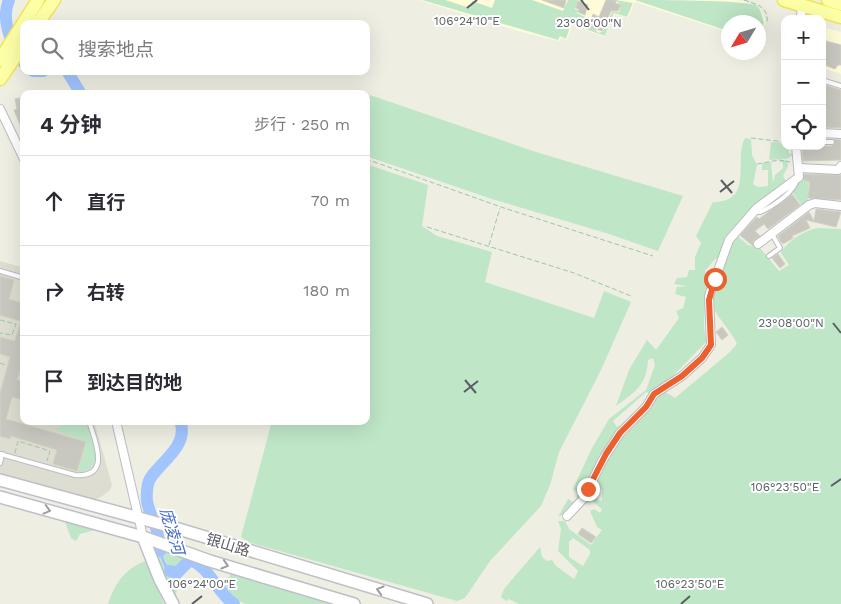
<!DOCTYPE html>
<html lang="zh">
<head>
<meta charset="utf-8">
<style>
	:root { --surface:#fff; --page:#f2f2f3; --text:#2b2b33; --muted:#7c7c81; --line:#e1e1e2 }
	body { margin:0; font-family:"Work Sans","Noto Sans SC",sans-serif; background:var(--page); color:var(--text) }
	.controls { position:absolute; right:15px; top:15px; display:grid; overflow:hidden; border-radius:10px; box-shadow:0 5px 20px #0002 }
	.controls button { width:45px; height:45px; display:grid; place-items:center; padding:0; border:0; border-bottom:1px solid var(--line); background:var(--surface); color:var(--text); font:25px sans-serif }
	.compass { position:absolute; left:721px; top:15px; width:45px; height:45px; border-radius:50%; background:var(--surface); box-shadow:0 5px 20px #0002; rotate:232deg }
	.stop { position:absolute; width:15px; height:15px; margin:-11px; border:4px solid #ea602e; border-radius:50%; background:#fff }
	.stop.end { background:#ea602e; border-color:#fff; box-shadow:0 1px 5px #0008 }
	.list { margin:0; padding:0; list-style:none }
	h2 { display:flex; justify-content:space-between; align-items:center; height:65px; margin:0; padding:0 20px; font-size:21px }
	h2 small { font-size:16px; font-weight:400; color:var(--muted) }
	.list li { display:grid; grid-template-columns:32px 1fr auto; gap:15px; align-items:center; box-sizing:border-box; height:90px; padding:0 20px; border-top:1px solid var(--line) }
	.list b { display:block; font-size:19px; white-space:nowrap }
	.list em { font-size:16px; font-style:normal; color:var(--muted) }
	.icon { flex:none; width:28px; height:28px; fill:none; stroke:currentColor; stroke-width:2; stroke-linecap:round; stroke-linejoin:round }
	.map { position:relative; flex:none; width:841px; height:604px; overflow:hidden }
	.search { position:absolute; background:var(--surface); box-shadow:0 5px 20px #0002; left:20px; top:20px; width:350px; height:55px; display:flex; align-items:center; gap:12px; box-sizing:border-box; padding:0 18px; border-radius:10px; color:var(--muted); font-size:19px }
	.panel { position:absolute; background:var(--surface); box-shadow:0 5px 20px #0002; left:20px; top:90px; width:350px; height:335px; border-radius:10px }
	.map>svg:first-child { display:block }
</style>
</head>
<body>
<div class="map">
<svg width="841" height="604" viewBox="0 0 841 604">
	<rect width="100%" height="100%" fill="#eeeee3"/>
	<!-- commercial -->
	<g fill="#fefcd8">
		<path d="M 419,0 L 739,0 L 759,6 L 766,21 L 759,39 L 758,22 L 728,22 L 728,32 L 635,2 L 628,18 L 615,14 L 605,37 L 572,25 L 567,40 L 561,38 L 559,41 L 518,31 Z"/>
		<path d="M 822,27 L 841,32 L 841,74 L 822,68 Z"/>
	</g>
	<!-- education -->
	<path fill="#deddd1" d="M 0,261 L 24,268 L 24,421 L 94,421 L 112,485 L 110,490 L 101,497 L 94,500 L 0,474 Z"/>
	<!-- green -->
	<g fill="#bfe6c7" fill-rule="evenodd">
		<path d="M 422,0 L 445,0 L 470,8 L 472,1 L 492,8 L 495,0 L 532,0 L 563,11 L 568,0 L 584,0 L 583,2 L 578,0 L 575,9 L 578,10 L 577,13 L 590,19 L 587,28 L 596,28 L 595,30 L 599,33 L 603,31 L 612,12 L 619,12 L 621,5 L 615,0 L 633,3 L 627,17 L 614,13 L 605,36 L 571,24 L 566,39 L 560,36 L 558,40 Z"/>
		<path d="M 635,0 C 662,0 735,0 756,5 C 761,8 762,17 764,23 L 759,36 L 758,22 L 728,22 L 728,31 Z"/>
		<path d="M 370,95 L 536,152 L 683,196 L 658,251 L 606,233 L 492,199 L 366,156 L 366,106 Z"/>
		<path d="M 745,138 L 751,139 L 752,155 L 757,165 L 753,184 L 758,187 L 768,186 L 768,170 L 762,170 L 762,163 L 771,162 L 773,183 L 775,175 L 783,168 L 783,163 L 779,161 L 787,160 L 788,166 L 783,176 L 787,183 L 736,225 L 728,236 L 719,258 L 715,259 L 705,271 L 707,282 L 711,284 C 705,300 701,326 707,341 L 664,385 L 650,395 L 647,392 L 645,393 L 613,421 L 617,427 L 625,424 C 609,451 587,504 558,517 L 568,499 L 573,502 L 576,500 L 578,494 L 573,489 L 591,450 L 609,419 L 646,390 L 655,365 L 653,358 L 648,360 C 647,385 635,392 616,406 L 629,370 L 647,340 L 656,350 L 679,318 L 676,311 L 683,308 L 686,297 L 675,294 L 677,287 L 687,286 L 674,284 L 677,278 L 687,277 L 689,270 L 695,270 L 695,257 L 701,243 L 696,236 L 713,202 C 755,202 733,160 745,138 Z"/>
		<path d="M 771,142 L 785,143 L 785,146 L 789,146 L 789,153 L 794,155 L 786,159 L 769,160 Z"/>
		<path d="M 366,164 L 428,185 L 422,226 L 437,236 L 492,252 L 485,282 L 594,318 L 604,291 L 631,302 L 601,370 L 559,452 L 550,485 L 541,506 L 490,561 L 465,598 L 457,601 L 248,542 L 241,537 L 272,421 L 366,421 Z"/>
		<path d="M 800,180 L 809,182 L 808,199 L 802,206 L 792,192 Z"/>
		<path d="M 817,228 L 841,229 L 841,604 L 519,604 L 509,599 L 506,601 L 501,597 L 504,589 L 540,547 L 542,557 L 547,561 L 552,560 L 556,566 L 574,579 L 578,571 L 558,551 L 561,529 L 558,521 L 565,521 L 569,529 L 591,545 L 602,530 L 597,527 L 590,511 L 594,509 L 600,513 L 602,509 L 593,502 L 594,497 L 586,497 L 592,489 L 598,495 L 598,500 L 602,501 L 602,490 L 594,481 L 623,437 L 652,407 L 656,398 L 664,391 L 675,398 L 730,352 L 737,344 C 731,329 713,315 711,299 L 730,243 L 736,235 L 748,245 L 760,248 L 779,271 L 789,265 L 781,253 C 787,241 804,231 817,228 ZM 573,538 L 590,550 L 590,554 L 583,566 L 569,557 L 569,542 Z"/>
		<path d="M 62,421 L 87,421 C 92,438 107,470 78,472 L 87,442 L 55,430 L 61,426 Z"/>
		<path d="M 65,522 L 95,530 L 80,534 L 76,541 L 71,538 Z"/>
		<path d="M 154,547 L 157,548 L 165,569 L 180,573 L 183,569 L 175,597 L 162,572 Z"/>
		<path d="M 161,549 L 183,558 L 184,562 L 177,571 L 169,569 Z"/>
		<path d="M 145,561 L 164,604 L 108,604 C 115,583 124,570 145,561 Z"/>
		<path d="M 231,573 L 234,573 L 337,604 L 246,604 L 233,599 L 223,590 Z"/>
	</g>
	<!-- water -->
	<path fill="#a2c5ff" d="M 157,548 L 161,549 C 164,558 167,571 177,571 L 184,562 L 183,569 L 177,575 L 171,575 L 165,569 Z"/>
	<g fill="none" stroke-linecap="round" stroke-linejoin="round">
		<!-- river -->
		<g stroke="#a2c5ff" stroke-width="12">
			<path d="M 9,0 C 0,21 12,45 24,63"/>
			<path d="M 33,71 L 43,71"/>
			<path d="M 67,71 L 81,94"/>
			<path d="M 160,551 C 158,544 159,535 156,528 C 150,510 144,504 148,484 C 151,467 191,449 180,421"/>
			<path d="M 170,571 L 177,573 L 190,560 C 209,566 217,593 234,604"/>
		</g>
	</g>
	<!-- building -->
	<g fill="#c9c8c0" stroke="#d3d1c1">
		<path d="M 542,0 L 566,0 L 564,8 Z"/>
		<path d="M 606,0 L 617,0 L 615,3 L 621,5 L 618,11 L 611,11 L 602,31 L 588,27 L 593,14 L 599,17 Z"/>
		<path d="M 578,1 L 588,5 L 585,15 L 578,12 L 579,9 L 576,8 Z"/>
		<path d="M 822,40 L 841,45 L 841,65 L 838,65 L 835,69 L 822,64 Z"/>
		<path d="M 822,84 L 841,90 L 841,128 L 822,127 Z"/>
		<path d="M 24,97 L 24,132 L 23,132 L 14,110 L 17,109 L 15,99 Z"/>
		<path d="M 834,139 L 841,140 L 841,160 L 803,161 L 802,146 L 832,146 L 835,143 Z"/>
		<path d="M 804,174 L 841,175 L 841,200 L 808,198 L 810,182 L 803,180 Z"/>
		<path d="M 792,194 L 800,205 L 768,229 L 764,224 L 755,231 L 760,236 L 753,241 L 753,246 L 740,235 L 757,217 L 759,219 Z"/>
		<path d="M 816,209 L 841,212 L 836,227 L 806,220 L 810,228 L 792,236 L 793,238 L 783,244 L 781,242 L 778,236 L 809,212 L 814,221 Z"/>
		<path d="M 778,254 L 785,264 L 780,268 L 772,258 Z"/>
		<path d="M 0,276 L 14,280 L 9,299 L 24,304 L 24,360 L 17,380 L 24,382 L 24,400 L 12,397 L 6,419 L 86,442 L 77,471 L 53,464 L 57,450 L 11,436 L 10,439 L 0,436 L 0,393 L 10,357 L 0,354 L 0,337 L 15,341 L 21,321 L 0,315 Z"/>
		<path d="M 722,327 L 728,335 L 722,340 L 716,332 Z"/>
		<path d="M 582,528 L 596,537 L 591,543 L 578,534 Z"/>
	</g>
	<g fill="none" stroke-linecap="round" stroke-linejoin="round">
		<!-- lane casing -->
		<g stroke="#bbbcc2" stroke-width="6">
			<g id="lane">
				<path d="M 822,80 L 841,86"/>
				<path d="M 822,142 L 832,142"/>
				<path d="M 755,211 L 760,212 C 772,207 795,192 797,179"/>
				<path d="M 769,256 L 780,248 L 772,234"/>
				<path d="M 0,271 L 24,278"/>
				<path d="M 0,454 L 75,475 C 112,478 95,441 89,421"/>
				<path d="M 0,463 L 2,454"/>
			</g>
		</g>
		<!-- street casing -->
		<g stroke="#bbbcc2" stroke-width="10">
			<g id="street">
				<path d="M 800,19 L 803,6"/>
				<path d="M 0,109 L 24,159"/>
				<path d="M 822,133 L 841,134"/>
				<path d="M 800,168 L 838,170 L 841,166"/>
				<path d="M 758,244 L 809,205 L 815,203 L 841,206"/>
				<path d="M 116,421 L 143,537"/>
				<path d="M 567,516 L 584,498 L 602,461 L 620,433 L 646,407 L 654,394 L 682,376 L 702,358 L 711,345 L 709,296 L 729,240 L 757,208 L 799,177 L 796,146"/>
			</g>
		</g>
		<!-- secondary casing -->
		<g stroke="#bebfc7" stroke-width="14">
			<g id="secondary">
				<path d="M 0,480 L 172,527 L 427,604"/>
				<path d="M 0,497 L 143,537 L 210,561 L 354,604"/>
				<path d="M 143,537 L 160,580 L 173,604"/>
			</g>
		</g>
		<!-- primary casing -->
		<g stroke="#f2e459" stroke-width="15">
			<g id="primary">
				<path d="M 784,0 L 841,17"/>
				<path d="M 828,0 L 841,4"/>
				<path d="M 37,24 L 54,0"/>
				<path d="M 0,60 L 38,0"/>
				<path d="M 0,79 L 24,44"/>
			</g>
		</g>
		<!-- path -->
		<g stroke="#98c7ae" stroke-width="1" stroke-dasharray="5 2.5" stroke-linecap="butt">
			<path d="M 744,0 C 756,4 769,7 767,22"/>
			<path d="M 751,138 L 785,142"/>
			<path d="M 366,159 L 501,207 L 653,256"/>
			<path d="M 757,164 L 779,160 L 790,162"/>
			<path d="M 427,227 L 574,273 L 631,296"/>
			<path d="M 489,245 L 500,208"/>
			<path d="M 0,320 L 16,324 L 12,335 L 0,333"/>
			<path d="M 23,362 L 24,363"/>
			<path d="M 0,363 L 6,365"/>
			<path d="M 15,453 L 18,441 L 50,451 L 47,461"/>
		</g>
		<!-- lane -->
		<use href="#lane" stroke="#fff" stroke-width="4"/>
		<!-- street -->
		<use href="#street" stroke="#fff" stroke-width="8"/>
		<!-- secondary -->
		<use href="#secondary" stroke="#fff" stroke-width="11"/>
		<!-- primary -->
		<use href="#primary" stroke="#fdffa7" stroke-width="12"/>
	</g>
	<!-- one-way arrows -->
	<defs><path id="oneway-chevron" d="M-2-3.5L2.5 0L-2 3.5" fill="none" stroke-width="1.6" stroke-linecap="round" stroke-linejoin="round" transform="scale(1.25)"/></defs>
	<g stroke="#9d9ea2">
		<use href="#oneway-chevron" transform="translate(47 510) rotate(15)"/>
		<use href="#oneway-chevron" transform="translate(225 565) rotate(17)"/>
		<use href="#oneway-chevron" transform="translate(380 590) rotate(-164)"/>
	</g>
	<g fill="none" stroke-linecap="round" stroke-linejoin="round">
		<!-- route -->
		<path stroke="#ea602e" stroke-width="6" d="M 588,489 L 606,454 L 620,433 L 646,407 L 654,394 L 682,376 L 702,358 L 711,345 L 709,300 L 715,279"/>
	</g>
	<!-- ticks -->
	<path fill="none" stroke="#5b5d64" stroke-width="2" d="M 581,0 L 589,10M 467,8 L 477,0M 721,180 L 732,193M 720,192 L 734,181M 833,323 L 841,333M 465,380 L 476,393M 464,392 L 478,381M 831,486 L 841,479M 192,604 L 202,596M 681,604 L 690,596"/>
	<g text-anchor="middle" dominant-baseline="central" stroke-width="4" stroke-linejoin="round" paint-order="stroke">
		<!-- street labels -->
		<g font-size="15" fill="#5b5d64" stroke="#fff">
			<text transform="translate(228 545) rotate(17)">银山路</text>
		</g>
		<!-- water labels -->
		<g font-size="16" font-style="italic" fill="#446ac3" stroke="#fff">
			<text transform="translate(172 531) rotate(73)">庞凌河</text>
		</g>
	</g>
	<g font-size="12" text-anchor="middle" fill="#5b5d64" stroke="#fff" stroke-width="4" stroke-linejoin="round" paint-order="stroke">
		<text x="467" y="25">106°24'10"E</text>
		<text x="589" y="27">23°08'00"N</text>
		<text x="791" y="327">23°08'00"N</text>
		<text x="785" y="491">106°23'50"E</text>
		<text x="202" y="588">106°24'00"E</text>
		<text x="690" y="588">106°23'50"E</text>
	</g>
</svg>
<div class="controls">
<button>+</button>
<button>−</button>
<button><svg class="icon" aria-label="locate" viewBox="0 0 24 24"><circle cx="12" cy="12" r="6"/><path d="M12 2v4M12 18v4M2 12h4M18 12h4"/></svg></button>
</div>
<svg class="compass" viewBox="-18 -18 36 36"><path d="M0-13l5 13h-10z" fill="#e53935"/><path d="M0 13l5-13h-10z" fill="#7c7c81"/></svg>
<div class="stop" style="left:715px;top:279px"></div>
<div class="stop end" style="left:588px;top:489px"></div>
<div class="search"><svg class="icon" aria-label="search" viewBox="0 0 24 24"><circle cx="10" cy="10" r="6"/><path d="M15 15l6 6"/></svg>搜索地点</div>
<section class="panel">
<h2>4 分钟<small>步行 · 250 m</small></h2>
<ul class="list">
<li><svg class="icon" aria-label="ahead" viewBox="0 0 24 24"><path d="M12 20V5M6 11l6-6 6 6"/></svg><div><b>直行</b></div><em>70 m</em></li>
<li><svg class="icon" aria-label="right" viewBox="0 0 24 24"><path d="M7 20v-9h11M14 6l5 5-5 5"/></svg><div><b>右转</b></div><em>180 m</em></li>
<li><svg class="icon" aria-label="arrive" viewBox="0 0 24 24"><path d="M6 21V4h12l-3 4 3 4H6"/></svg><div><b>到达目的地</b></div></li>
</ul>
</section>
</div>
</body>
</html>
